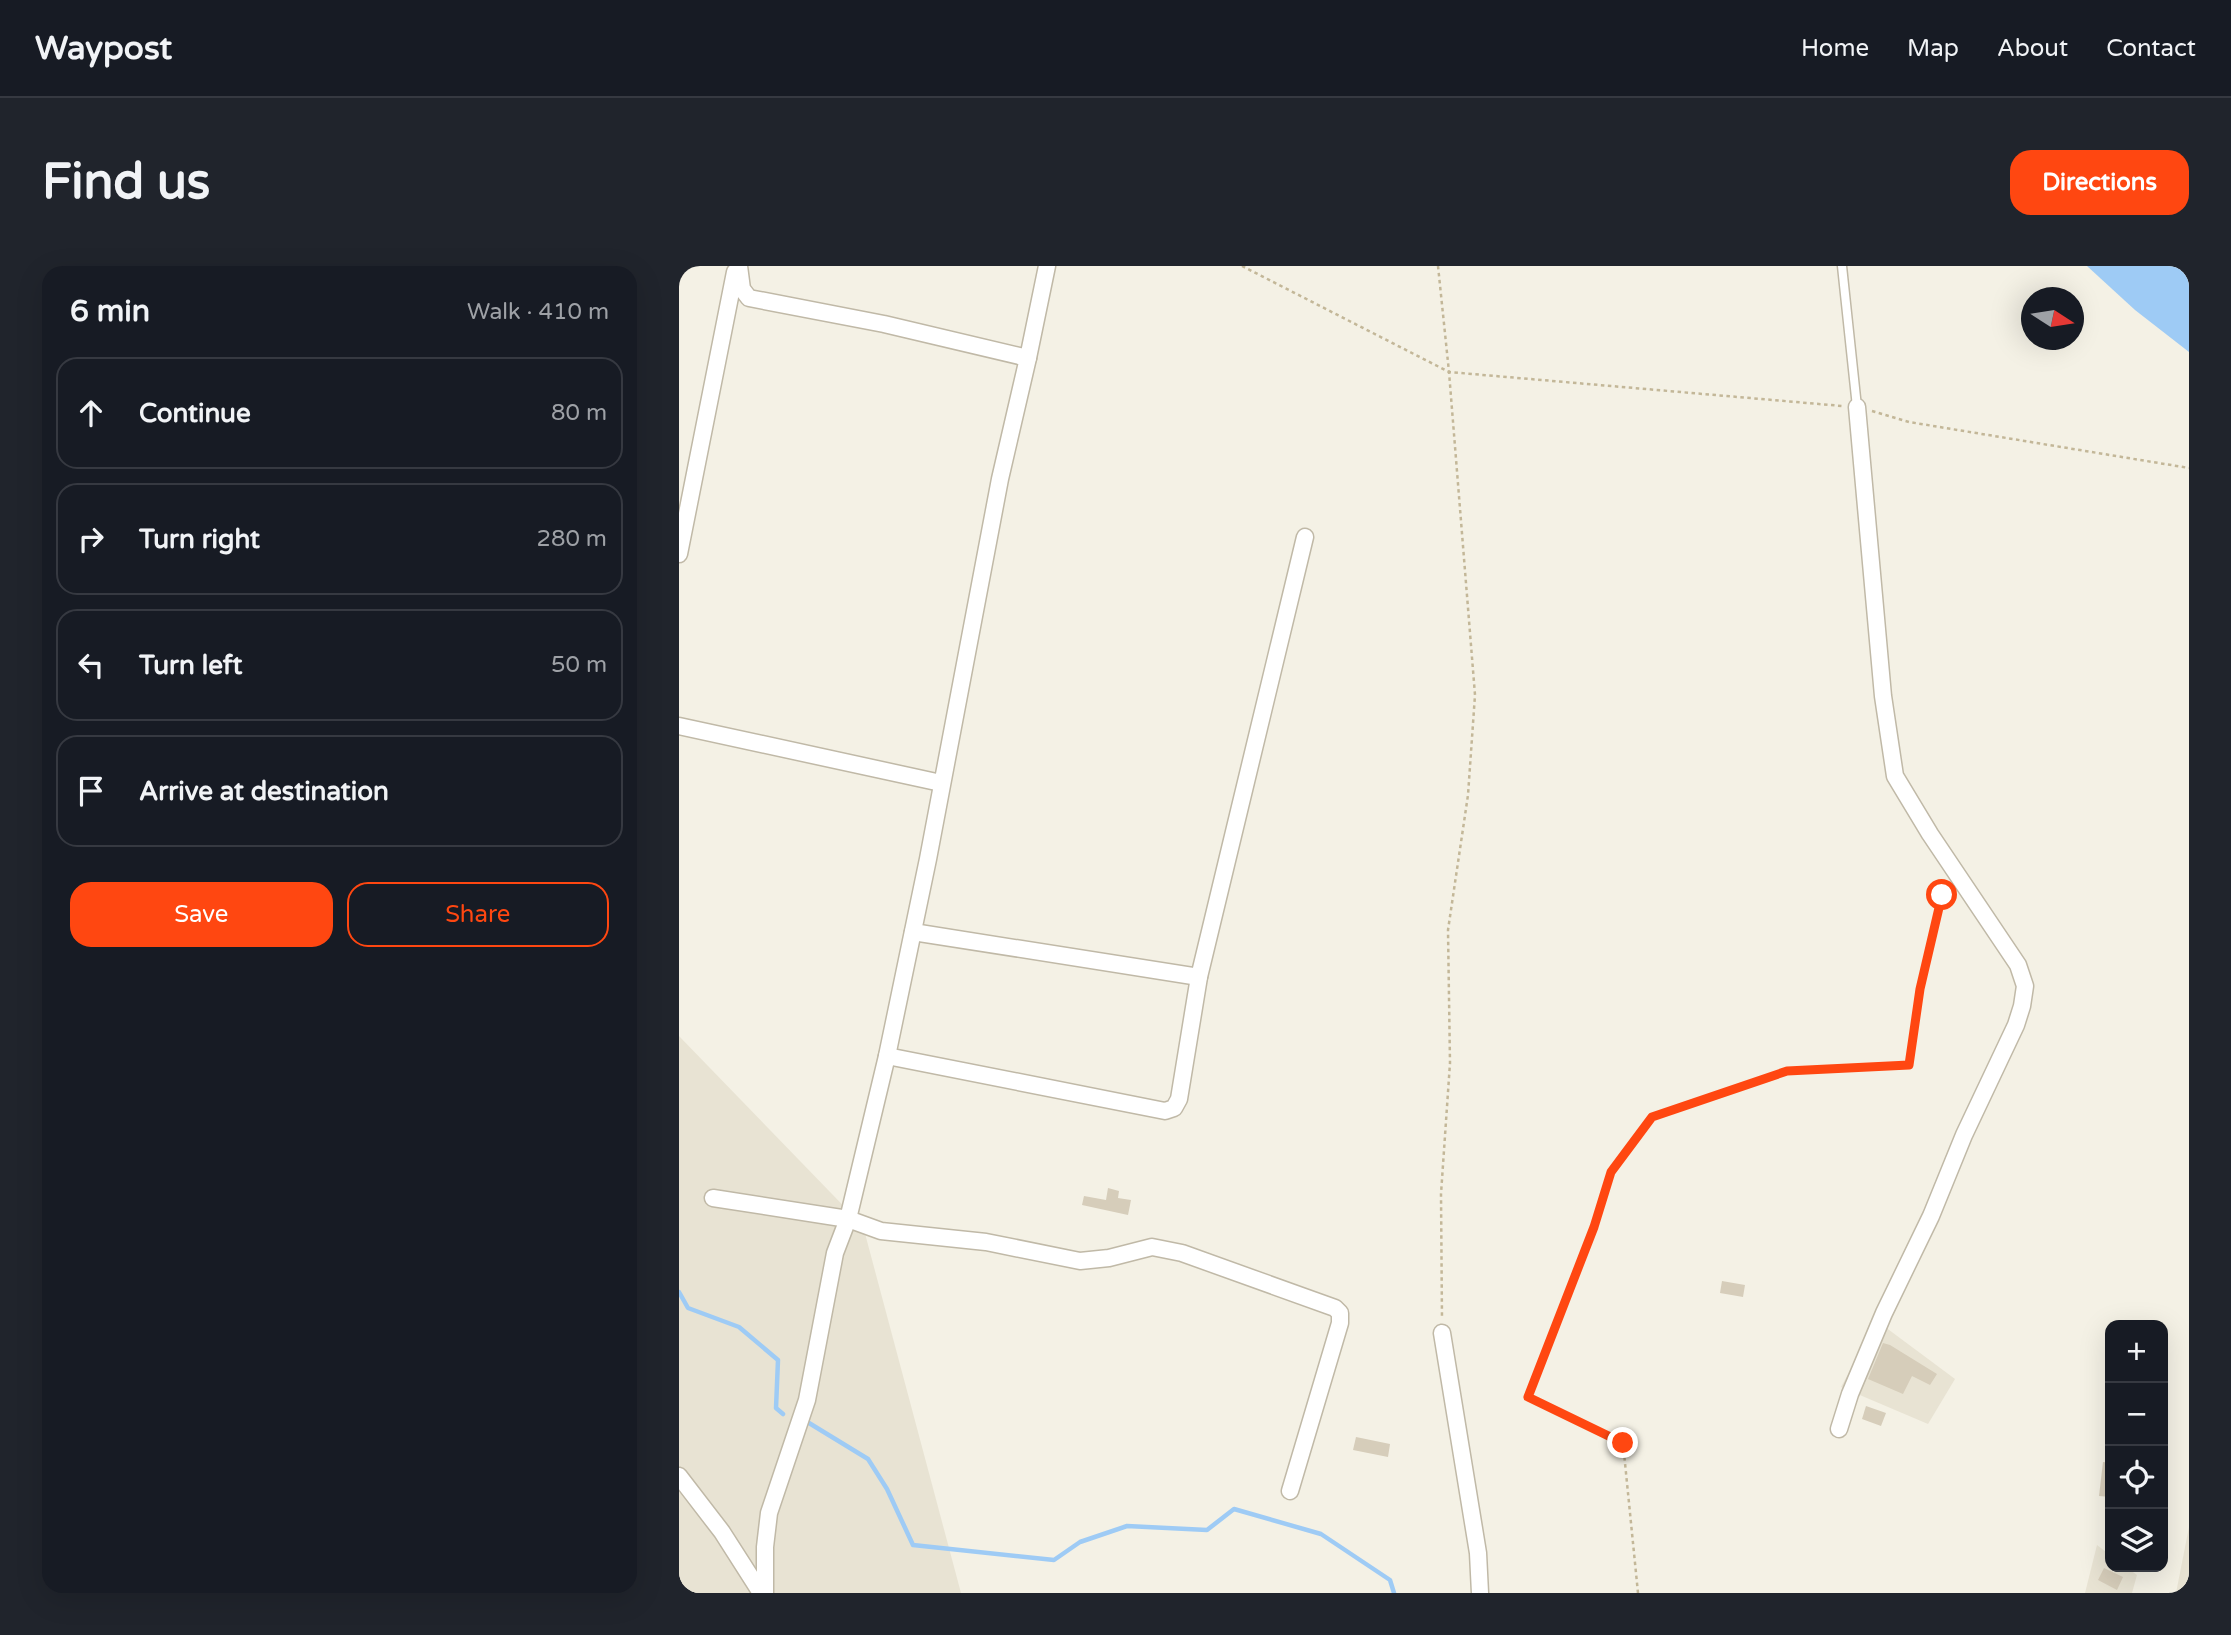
<!DOCTYPE html>
<html lang="en">
<head>
<meta charset="utf-8">
<style>
	:root { --surface:#171b24; --page:#20242c; --text:#f1f3f6; --muted:#9ea1a6; --line:#363941; --accent:#ff4711 }
	body { margin:0; font-family:"Varela Round",sans-serif; background:var(--page); color:var(--text) }
	.controls { position:absolute; right:21px; bottom:21px; display:grid; overflow:hidden; border-radius:14px; box-shadow:0 7px 28px #0002 }
	.controls button { width:63px; height:63px; display:grid; place-items:center; padding:0; border:0; border-bottom:2px solid var(--line); background:var(--surface); color:var(--text); font:35px sans-serif }
	.compass { position:absolute; left:1342px; top:21px; width:63px; height:63px; border-radius:50%; background:var(--surface); box-shadow:0 7px 28px #0002; rotate:102deg }
	.stop { position:absolute; width:21px; height:21px; margin:-16px; border:5px solid #ff4711; border-radius:50%; background:#fff }
	.stop.end { background:#ff4711; border-color:#fff; box-shadow:0 2px 7px #0008 }
	.list { margin:0; padding:0; list-style:none }
	h2 { display:flex; justify-content:space-between; align-items:center; height:91px; margin:0; padding:0 28px; font-size:30px }
	h2 small { font-size:23px; font-weight:400; color:var(--muted) }
	.list li { display:grid; grid-template-columns:46px 1fr auto; gap:21px; align-items:center; box-sizing:border-box; height:112px; margin:0 14px 14px; padding:0 14px; border:2px solid var(--line); border-radius:21px }
	.list b { display:block; font-size:26px; white-space:nowrap }
	.list em { font-size:23px; font-style:normal; color:var(--muted) }
	.actions { display:flex; gap:14px; padding:21px 28px }
	.actions a { flex:1; padding:16px 0; border:2px solid var(--accent); border-radius:21px; text-align:center; font-size:24px; color:var(--accent) }
	.actions .main { background:var(--accent); color:#fff }
	.icon { flex:none; width:38px; height:38px; fill:none; stroke:currentColor; stroke-width:2; stroke-linecap:round; stroke-linejoin:round }
	.map { position:relative; flex:none; width:1510px; height:1327px; overflow:hidden; border-radius:21px }
	header { display:flex; align-items:center; gap:42px; box-sizing:border-box; height:98px; padding:0 35px; background:var(--surface); border-bottom:2px solid var(--line) }
	header strong { font-size:33px }
	nav { display:flex; gap:38px; margin-inline-start:auto; font-size:24px }
	.intro { display:flex; align-items:center; justify-content:space-between; box-sizing:border-box; height:168px; padding:0 42px }
	h1 { margin:0; font-size:49px }
	.button { padding:18px 32px; border-radius:21px; background:var(--accent); color:#fff; font-size:24px; font-weight:700 }
	main { display:flex; gap:42px; padding:0 42px }
	aside { flex:1; background:var(--surface); border-radius:21px; box-shadow:0 7px 28px #0002 }
	.map>svg:first-child { display:block }
</style>
</head>
<body>
<header>
<strong>Waypost</strong>
<nav><a>Home</a><a>Map</a><a>About</a><a>Contact</a></nav>
</header>
<div class="intro"><h1>Find us</h1><a class="button">Directions</a></div>
<main>
<aside>
<h2>6 min<small>Walk · 410 m</small></h2>
<ul class="list">
<li><svg class="icon" aria-label="ahead" viewBox="0 0 24 24"><path d="M12 20V5M6 11l6-6 6 6"/></svg><div><b>Continue</b></div><em>80 m</em></li>
<li><svg class="icon" aria-label="right" viewBox="0 0 24 24"><path d="M7 20v-9h11M14 6l5 5-5 5"/></svg><div><b>Turn right</b></div><em>280 m</em></li>
<li><svg class="icon" aria-label="left" viewBox="0 0 24 24"><path d="M17 20v-9H6M10 6l-5 5 5 5"/></svg><div><b>Turn left</b></div><em>50 m</em></li>
<li><svg class="icon" aria-label="arrive" viewBox="0 0 24 24"><path d="M6 21V4h12l-3 4 3 4H6"/></svg><div><b>Arrive at destination</b></div></li>
</ul>
<div class="actions"><a class="main">Save</a><a>Share</a></div>
</aside>
<div class="map">
<svg width="1510" height="1327" viewBox="0 0 1510 1327">
	<rect width="100%" height="100%" fill="#f4f1e5"/>
	<!-- residential -->
	<g fill="#e8e3d3">
		<path d="M 0,770 L 184,960 L 282,1327 L 0,1327 Z"/>
		<path d="M 1198,1055 L 1276,1113 L 1249,1158 L 1162,1121 Z"/>
		<path d="M 1510,1261 L 1510,1327 L 1497,1327 Z"/>
		<path d="M 1418,1279 L 1431,1289 L 1431,1301 L 1447,1301 L 1458,1309 L 1453,1327 L 1406,1327 Z"/>
	</g>
	<!-- water -->
	<path fill="#9ecbf5" d="M 1408,0 L 1510,0 L 1510,86 L 1456,44 Z"/>
	<g fill="none" stroke-linecap="round" stroke-linejoin="round">
		<!-- stream -->
		<g stroke="#9ecbf5" stroke-width="4.5">
			<path d="M 0,1026 L 9,1042 L 60,1061 L 99,1094 L 97,1142 L 104,1148"/>
			<path d="M 130,1157 L 189,1193 L 208,1223 L 234,1279 L 375,1294 L 401,1276 L 448,1260 L 528,1264 L 555,1243 L 642,1268 L 711,1314 L 715,1327"/>
		</g>
	</g>
	<!-- building -->
	<g fill="#d6cdba">
		<path d="M 429,922 L 440,925 L 439,932 L 452,934 L 449,949 L 403,939 L 405,930 L 427,934 Z"/>
		<path d="M 1043,1015 L 1066,1019 L 1064,1031 L 1041,1027 Z"/>
		<path d="M 1204,1077 L 1211,1079 L 1258,1108 L 1251,1119 L 1233,1110 L 1224,1128 L 1189,1113 Z"/>
		<path d="M 1187,1140 L 1207,1147 L 1202,1160 L 1183,1153 Z"/>
		<path d="M 677,1171 L 711,1178 L 709,1191 L 674,1184 Z"/>
		<path d="M 1424,1196 L 1431,1197 L 1431,1231 L 1420,1230 Z"/>
		<path d="M 1425,1302 L 1444,1311 L 1438,1324 L 1419,1314 Z"/>
	</g>
	<g fill="none" stroke-linecap="round" stroke-linejoin="round">
		<!-- lane casing -->
		<g stroke="#c0b9a7" stroke-width="11">
			<path id="lane" d="M 1163,0 L 1178,141"/>
		</g>
		<!-- street casing -->
		<g stroke="#c0b9a7" stroke-width="19">
			<g id="street">
				<path d="M 60,0 L 63,23 L 70,32 L 205,58 L 349,92"/>
				<path d="M 0,288 L 56,6"/>
				<path d="M 0,460 L 262,517"/>
				<path d="M 234,666 L 520,711"/>
				<path d="M 208,790 L 486,845 L 495,842 L 500,833 L 520,711 L 626,271"/>
				<path d="M 34,932 L 169,953 L 202,965 L 307,976 L 401,995 L 430,992 L 473,981 L 503,987 L 656,1042 L 661,1047 L 661,1057 L 611,1225"/>
				<path d="M 763,1067 L 799,1287 L 801,1327"/>
				<path d="M 1160,1163 L 1171,1128 L 1205,1047 L 1252,950 L 1285,869 L 1337,759 L 1343,740 L 1346,720 L 1339,699 L 1251,568 L 1216,510 L 1204,430 L 1178,141"/>
				<path d="M 0,1210 L 43,1266 L 82,1327"/>
				<path d="M 86,1327 L 86,1281 L 90,1247 L 128,1134 L 156,987 L 169,953 L 208,790 L 249,593 L 321,213 L 349,92 L 368,0"/>
			</g>
		</g>
		<!-- path -->
		<g stroke="#c3b798" stroke-width="2.5" stroke-dasharray="3.5 3.5" stroke-linecap="butt">
			<path d="M 563,0 L 770,106 L 1163,140"/>
			<path d="M 759,0 L 770,106 L 796,429 L 789,529 L 769,664 L 771,797 L 762,928 L 763,1053"/>
			<path d="M 1193,145 L 1230,156 L 1510,202"/>
			<path d="M 959,1327 L 944,1177 L 849,1131 L 915,961 L 932,906 L 973,851 L 1108,805 L 1230,799 L 1241,723 L 1263,630 L 1272,624"/>
		</g>
		<!-- lane -->
		<use href="#lane" stroke="#fff" stroke-width="8"/>
		<!-- street -->
		<use href="#street" stroke="#fff" stroke-width="16"/>
	</g>
	<g fill="none" stroke-linecap="round" stroke-linejoin="round">
		<!-- route -->
		<path stroke="#ff4711" stroke-width="9" d="M 944,1177 L 849,1131 L 915,961 L 932,906 L 973,851 L 1108,805 L 1230,799 L 1241,723 L 1263,629"/>
	</g>
</svg>
<div class="controls">
<button>+</button>
<button>−</button>
<button><svg class="icon" aria-label="locate" viewBox="0 0 24 24"><circle cx="12" cy="12" r="6"/><path d="M12 2v4M12 18v4M2 12h4M18 12h4"/></svg></button>
<button><svg class="icon" aria-label="layers" viewBox="0 0 24 24"><path d="M12 4l9 5-9 5-9-5zM3 14l9 5 9-5"/></svg></button>
</div>
<svg class="compass" viewBox="-18 -18 36 36"><path d="M0-13l5 13h-10z" fill="#e53935"/><path d="M0 13l5-13h-10z" fill="#9ea1a6"/></svg>
<div class="stop" style="left:1263px;top:629px"></div>
<div class="stop end" style="left:944px;top:1177px"></div>
</div>
</main>
</body>
</html>
